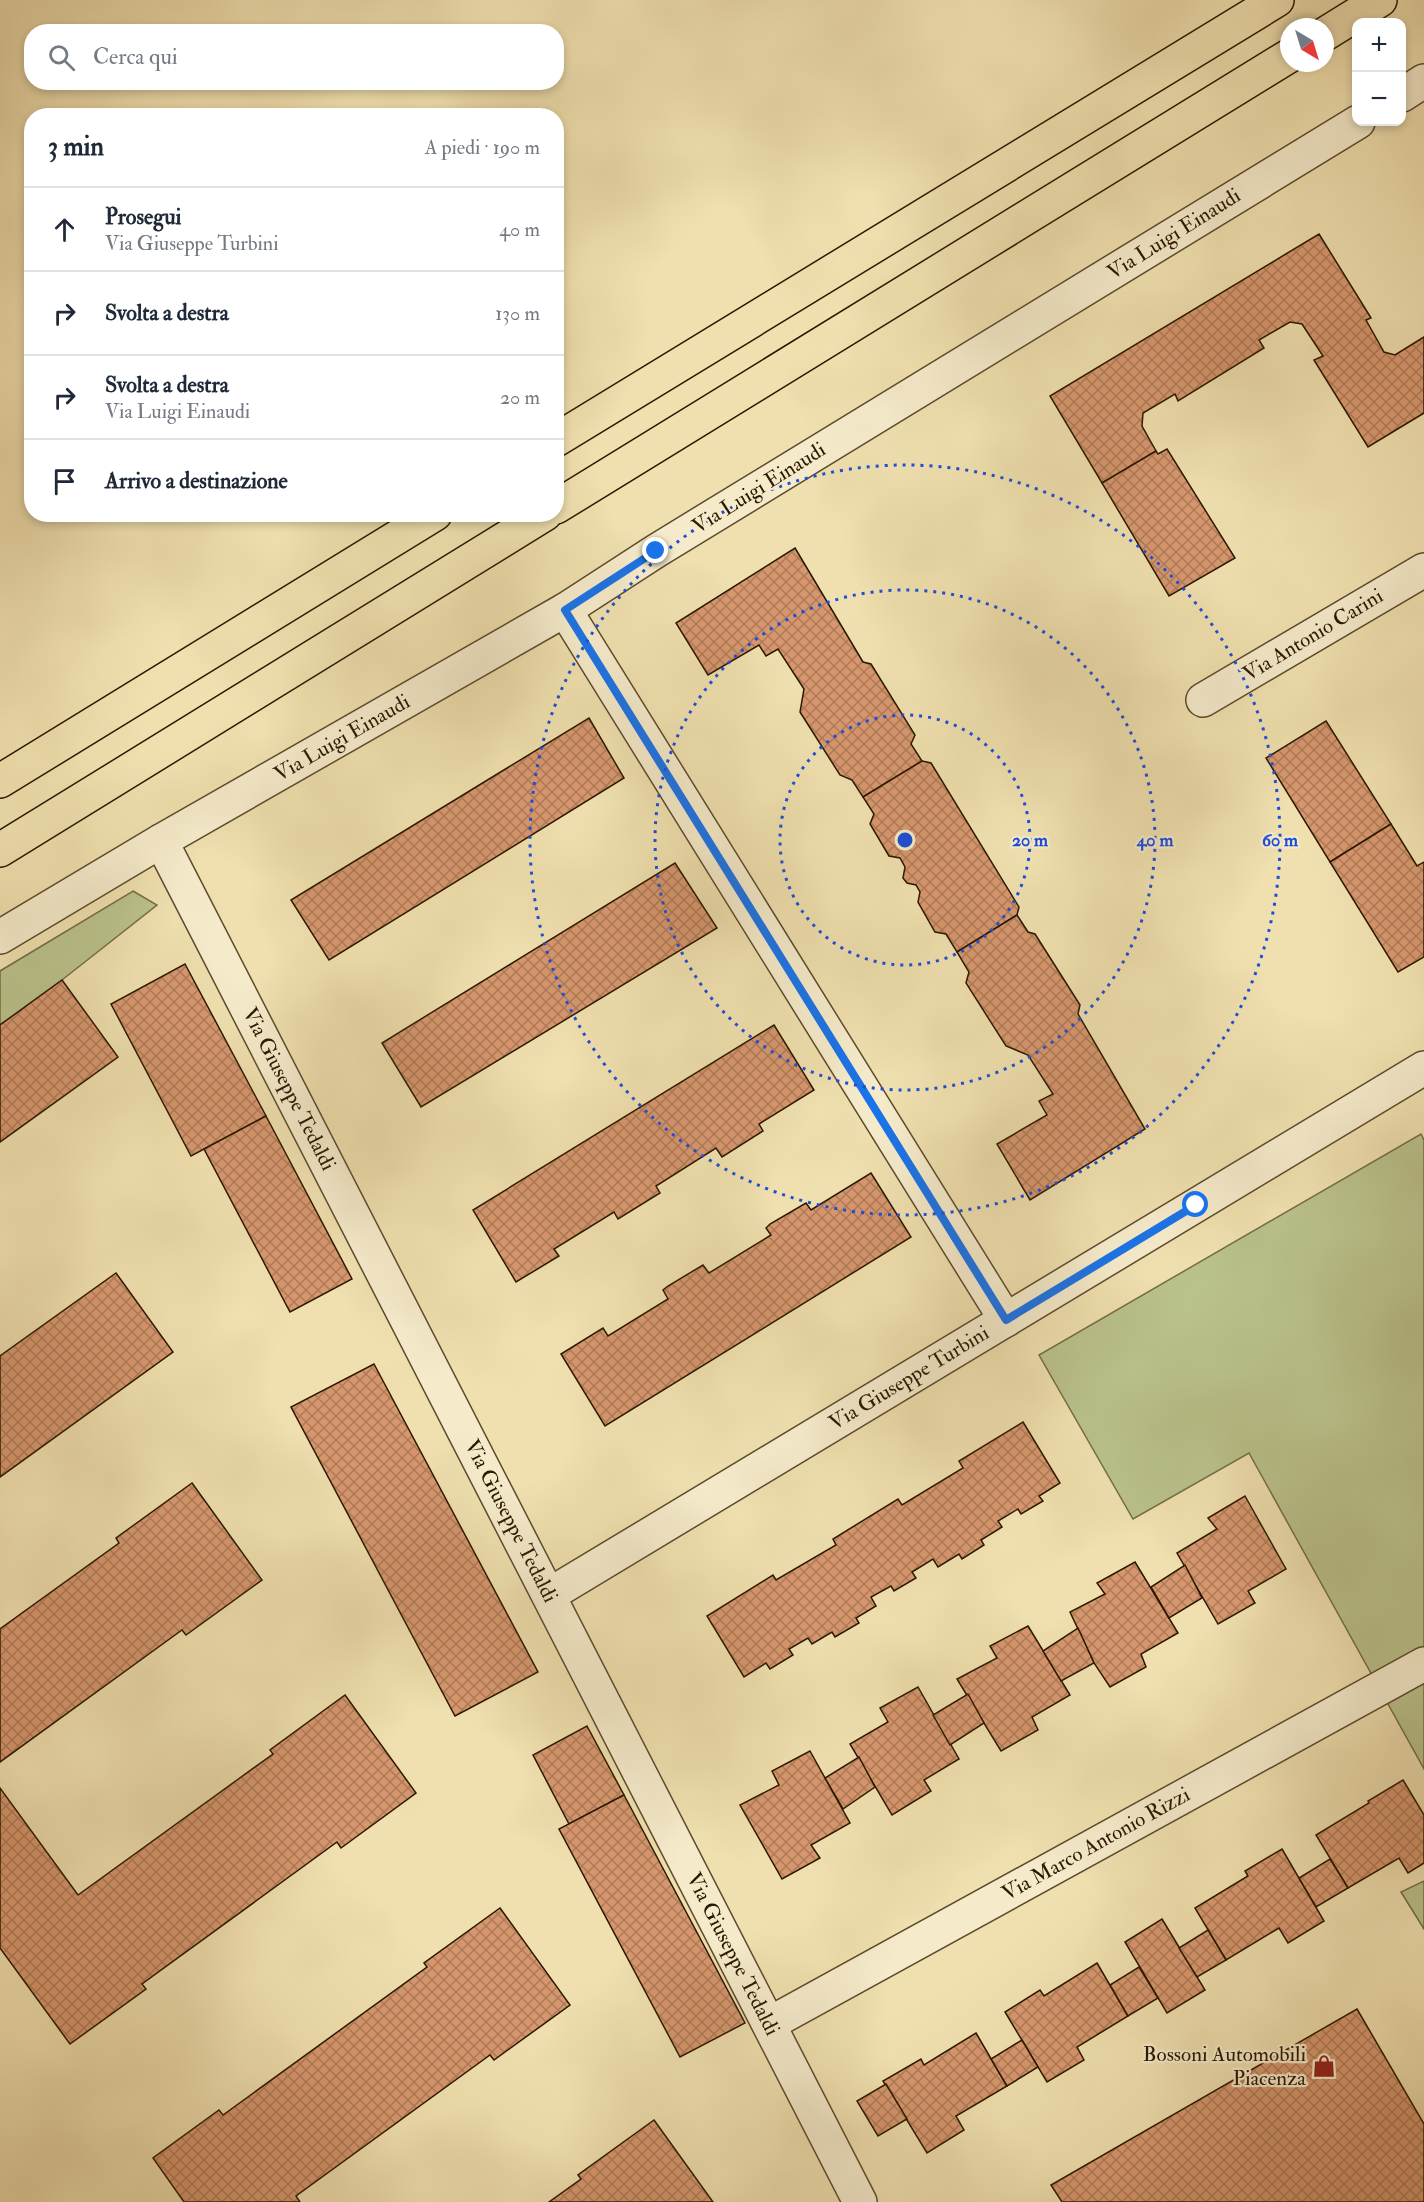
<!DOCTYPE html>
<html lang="it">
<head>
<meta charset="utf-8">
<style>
	:root { --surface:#fff; --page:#f2f2f3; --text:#1f2937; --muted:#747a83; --line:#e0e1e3 }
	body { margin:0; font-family:"IM FELL Double Pica",serif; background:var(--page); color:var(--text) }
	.controls { position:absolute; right:18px; top:18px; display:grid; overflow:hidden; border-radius:12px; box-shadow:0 3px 9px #0003 }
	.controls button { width:54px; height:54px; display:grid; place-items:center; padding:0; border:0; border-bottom:2px solid var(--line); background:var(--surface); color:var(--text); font:30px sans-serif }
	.compass { position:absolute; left:1280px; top:18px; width:54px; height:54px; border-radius:50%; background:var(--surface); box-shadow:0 3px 9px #0003; rotate:142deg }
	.stop { position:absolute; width:18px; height:18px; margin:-14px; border:4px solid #1a73e8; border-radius:50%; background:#fff }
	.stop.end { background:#1a73e8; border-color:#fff; box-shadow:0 2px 6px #0008 }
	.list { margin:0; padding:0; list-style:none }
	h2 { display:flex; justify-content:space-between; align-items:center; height:78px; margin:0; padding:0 24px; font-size:26px }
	h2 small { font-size:20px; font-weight:400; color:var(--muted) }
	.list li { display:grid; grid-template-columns:39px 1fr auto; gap:18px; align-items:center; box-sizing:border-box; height:84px; padding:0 24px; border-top:2px solid var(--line) }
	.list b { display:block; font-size:22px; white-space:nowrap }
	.list p { margin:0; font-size:20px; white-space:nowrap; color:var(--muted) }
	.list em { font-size:20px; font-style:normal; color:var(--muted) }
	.icon { flex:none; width:33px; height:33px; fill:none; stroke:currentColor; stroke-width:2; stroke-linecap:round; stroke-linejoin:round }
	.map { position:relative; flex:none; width:1424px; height:2202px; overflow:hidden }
	.search { position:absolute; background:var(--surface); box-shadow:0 3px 9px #0003; left:24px; top:24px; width:540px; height:66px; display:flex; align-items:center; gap:15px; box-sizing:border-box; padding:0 21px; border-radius:24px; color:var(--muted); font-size:22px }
	.panel { position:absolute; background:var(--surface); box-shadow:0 3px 9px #0003; left:24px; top:108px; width:540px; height:414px; border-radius:24px }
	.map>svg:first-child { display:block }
</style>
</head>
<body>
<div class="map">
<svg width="1424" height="2202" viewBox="0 0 1424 2202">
	<defs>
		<pattern id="building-cross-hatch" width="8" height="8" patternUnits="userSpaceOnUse" patternTransform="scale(1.5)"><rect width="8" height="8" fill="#d7976e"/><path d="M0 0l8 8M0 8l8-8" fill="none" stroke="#af7a58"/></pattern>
	</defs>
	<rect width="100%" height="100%" fill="#f0e0af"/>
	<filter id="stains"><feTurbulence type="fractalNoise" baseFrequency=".00333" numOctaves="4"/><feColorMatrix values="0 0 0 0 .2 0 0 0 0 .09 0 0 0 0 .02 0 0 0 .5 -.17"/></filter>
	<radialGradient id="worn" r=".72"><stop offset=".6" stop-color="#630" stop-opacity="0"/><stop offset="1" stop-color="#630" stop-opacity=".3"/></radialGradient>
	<!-- grass -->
	<g fill="#bac28b" stroke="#726d46" stroke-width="1.5">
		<path d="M 133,891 L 157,905 L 62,980 L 0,1025 L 0,971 Z"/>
		<path d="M 1421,1134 L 1424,1140 L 1424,1769 L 1249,1453 L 1133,1519 L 1039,1355 Z"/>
		<path d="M 1424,1881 L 1424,1929 L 1401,1892 Z"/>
	</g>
	<!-- building -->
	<g fill="url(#building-cross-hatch)" stroke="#2a1801" stroke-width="1.5">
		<path d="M 1319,234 L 1371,318 L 1366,320 L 1384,352 L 1395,355 L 1424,337 L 1424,413 L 1368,447 L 1314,360 L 1323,356 L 1302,324 L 1290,322 L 1259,340 L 1264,348 L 1178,401 L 1175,394 L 1143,413 L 1142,426 L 1156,451 L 1102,483 L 1050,396 Z"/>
		<path d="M 1167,449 L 1235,558 L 1169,596 L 1102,483 L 1156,451 L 1158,454 Z"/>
		<path d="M 795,548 L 863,662 L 871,664 L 915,735 L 911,744 L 922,761 L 863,797 L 852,780 L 840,775 L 800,712 L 804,689 L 778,649 L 766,656 L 759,645 L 708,675 L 676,623 Z"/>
		<path d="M 589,718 L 624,778 L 329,960 L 291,900 Z"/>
		<path d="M 1326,721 L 1391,824 L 1330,862 L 1266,758 Z"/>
		<path d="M 922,761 L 931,763 L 1019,907 L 1017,915 L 957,952 L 946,934 L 935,932 L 918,902 L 920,892 L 916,885 L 907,883 L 903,878 L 905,867 L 900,858 L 889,856 L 870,824 L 874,814 L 863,797 Z"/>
		<path d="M 1391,824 L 1417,866 L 1424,862 L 1424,957 L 1398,972 L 1330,862 Z"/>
		<path d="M 675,863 L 717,928 L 421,1107 L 382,1043 Z"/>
		<path d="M 1017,915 L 1028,932 L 1035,934 L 1080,1005 L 1078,1014 L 1145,1129 L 1030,1200 L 997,1144 L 1047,1115 L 1039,1101 L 1053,1094 L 1028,1055 L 1006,1046 L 966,983 L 969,972 L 957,952 Z"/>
		<path d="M 185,964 L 266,1116 L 191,1156 L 111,1004 Z"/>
		<path d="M 62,980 L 118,1057 L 0,1142 L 0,1025 Z"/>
		<path d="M 774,1025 L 814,1090 L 759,1124 L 763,1131 L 722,1157 L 716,1148 L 656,1186 L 660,1193 L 618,1219 L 614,1212 L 554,1249 L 559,1256 L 516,1282 L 473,1210 Z"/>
		<path d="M 266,1116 L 352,1279 L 290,1312 L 204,1149 Z"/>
		<path d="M 871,1173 L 911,1237 L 605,1426 L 561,1354 L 603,1328 L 608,1336 L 668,1299 L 663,1290 L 668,1286 L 703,1265 L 709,1273 L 771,1235 L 766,1228 L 770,1224 L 806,1203 L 811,1210 Z"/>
		<path d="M 116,1273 L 173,1352 L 0,1477 L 0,1356 Z"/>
		<path d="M 374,1364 L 538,1672 L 455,1716 L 291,1407 Z"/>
		<path d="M 1023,1422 L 1060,1483 L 1039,1496 L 1043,1501 L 1021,1514 L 1018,1509 L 998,1521 L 1002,1527 L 981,1540 L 984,1545 L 962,1559 L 959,1554 L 938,1567 L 933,1559 L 912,1572 L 916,1578 L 894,1591 L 891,1586 L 871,1597 L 876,1606 L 856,1618 L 859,1623 L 835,1637 L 832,1632 L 812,1644 L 808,1638 L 789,1649 L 793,1655 L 770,1669 L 766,1663 L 744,1677 L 707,1616 L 773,1575 L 776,1580 L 836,1545 L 833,1539 L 898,1499 L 902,1505 L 963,1468 L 959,1461 Z"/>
		<path d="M 192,1483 L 262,1580 L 186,1635 L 182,1630 L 0,1762 L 0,1629 L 119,1543 L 116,1538 Z"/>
		<path d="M 1245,1496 L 1286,1569 L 1248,1591 L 1255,1603 L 1218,1624 L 1177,1553 L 1217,1529 L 1208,1518 Z"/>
		<path d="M 1135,1562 L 1178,1633 L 1141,1654 L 1146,1667 L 1110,1687 L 1094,1663 L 1070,1612 L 1105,1594 L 1097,1583 Z"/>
		<path d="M 1185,1565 L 1202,1598 L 1169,1618 L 1151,1587 Z"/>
		<path d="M 1028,1626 L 1070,1695 L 1032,1717 L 1038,1730 L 1001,1751 L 957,1679 L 997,1658 L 990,1646 Z"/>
		<path d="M 1078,1628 L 1094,1663 L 1061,1681 L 1043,1651 Z"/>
		<path d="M 918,1687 L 959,1759 L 924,1780 L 931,1791 L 892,1815 L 850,1744 L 888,1722 L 880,1708 Z"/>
		<path d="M 968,1694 L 984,1723 L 950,1745 L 933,1715 Z"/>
		<path d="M 345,1695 L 416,1793 L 341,1848 L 337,1842 L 142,1984 L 146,1989 L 70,2044 L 0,1948 L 0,1788 L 78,1895 L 273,1754 L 270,1750 Z"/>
		<path d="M 587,1726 L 624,1795 L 569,1824 L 533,1755 Z"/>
		<path d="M 810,1751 L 850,1823 L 811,1845 L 820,1858 L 782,1879 L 740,1805 L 779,1785 L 772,1771 Z"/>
		<path d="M 859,1757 L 875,1787 L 843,1809 L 825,1778 Z"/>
		<path d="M 1403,1780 L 1424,1815 L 1424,1863 L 1408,1873 L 1399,1858 L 1348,1888 L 1316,1835 L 1369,1803 L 1368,1801 Z"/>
		<path d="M 624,1795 L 745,2023 L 680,2057 L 559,1829 Z"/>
		<path d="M 1282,1849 L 1324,1921 L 1288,1943 L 1279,1928 L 1226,1960 L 1195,1908 L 1248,1876 L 1245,1871 Z"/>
		<path d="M 1330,1859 L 1348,1888 L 1316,1907 L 1299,1878 Z"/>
		<path d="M 500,1908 L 570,2005 L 494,2060 L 490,2055 L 296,2196 L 300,2202 L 184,2202 L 153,2158 L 219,2110 L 223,2115 L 427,1967 L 424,1963 Z"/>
		<path d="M 1162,1919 L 1205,1990 L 1167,2013 L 1125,1942 Z"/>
		<path d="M 1208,1930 L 1226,1960 L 1197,1977 L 1179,1948 Z"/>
		<path d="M 1097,1963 L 1128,2016 L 1077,2047 L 1084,2060 L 1047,2082 L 1005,2012 L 1040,1990 L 1044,1996 Z"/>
		<path d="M 1139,1967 L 1158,1998 L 1128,2016 L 1110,1985 Z"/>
		<path d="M 1357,2009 L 1424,2124 L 1424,2202 L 1062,2202 L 1051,2185 Z"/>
		<path d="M 976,2033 L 1007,2086 L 956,2116 L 964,2130 L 927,2153 L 883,2081 L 921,2059 L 924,2065 Z"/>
		<path d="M 1022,2040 L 1038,2067 L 1007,2086 L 991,2059 Z"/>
		<path d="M 886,2084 L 907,2119 L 878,2136 L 857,2101 Z"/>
		<path d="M 654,2120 L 713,2202 L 549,2202 L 581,2179 L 578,2175 Z"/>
	</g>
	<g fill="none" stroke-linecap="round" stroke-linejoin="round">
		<!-- street casing -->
		<g stroke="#5c4a2c" stroke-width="36">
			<g id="street">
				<path d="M 1402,95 L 1424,81"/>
				<path d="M 565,610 L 1006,1320"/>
				<path d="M 1203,700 L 1424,570"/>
				<path d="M 161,841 L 860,2202"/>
				<path d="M 0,937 L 161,841 L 565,610 L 656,551 L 1358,122"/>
				<path d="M 549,1595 L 1424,1068"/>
				<path d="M 769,2024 L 1424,1664"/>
			</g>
		</g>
		<!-- primary casing -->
		<g stroke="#2a1801" stroke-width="36">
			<g id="primary">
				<path d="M 1325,34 L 1380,0"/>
				<path d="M 556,440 L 1277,0"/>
				<path d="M 556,507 L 1289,56"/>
				<path d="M 0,781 L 435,514"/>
				<path d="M 0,850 L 545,514"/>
			</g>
		</g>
		<!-- street -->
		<use href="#street" stroke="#f5ebcb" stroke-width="33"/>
		<!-- primary -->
		<use href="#primary" stroke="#f0e0af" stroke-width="33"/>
	</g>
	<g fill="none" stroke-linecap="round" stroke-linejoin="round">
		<!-- route -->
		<path stroke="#1a73e8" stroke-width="8" d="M 656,551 L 565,610 L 1006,1320 L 1196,1205"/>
	</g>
	<!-- distance rings -->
	<g fill="none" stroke="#1d4ed8" stroke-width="3" stroke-dasharray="3 6">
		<circle cx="905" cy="840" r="125"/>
		<circle cx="905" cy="840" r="250"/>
		<circle cx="905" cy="840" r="375"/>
	</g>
	<!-- icons -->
	<defs>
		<g id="shop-bare" transform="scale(1.8)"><path d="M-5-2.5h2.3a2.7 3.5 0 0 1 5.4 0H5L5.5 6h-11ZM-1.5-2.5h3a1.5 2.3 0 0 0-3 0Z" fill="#8f2418" stroke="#f5ebcb" stroke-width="2.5" paint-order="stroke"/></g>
	</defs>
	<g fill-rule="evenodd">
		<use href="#shop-bare" x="1324" y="2066"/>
	</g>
	<g text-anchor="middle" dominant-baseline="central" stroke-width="4.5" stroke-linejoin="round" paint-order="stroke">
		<!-- street labels -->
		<g font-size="21" fill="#2a1801" stroke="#f5ebcb">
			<text transform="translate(1174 234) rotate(-32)">Via Luigi Einaudi</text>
			<text transform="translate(759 488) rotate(-32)">Via Luigi Einaudi</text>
			<text transform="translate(1313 635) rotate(-31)">Via Antonio Carini</text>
			<text transform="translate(342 738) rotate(-30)">Via Luigi Einaudi</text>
			<text transform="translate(289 1089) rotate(63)">Via Giuseppe Tedaldi</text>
			<text transform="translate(909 1378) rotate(-31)">Via Giuseppe Turbini</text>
			<text transform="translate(511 1521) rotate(63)">Via Giuseppe Tedaldi</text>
			<text transform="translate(1096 1844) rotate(-29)">Via Marco Antonio Rizzi</text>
			<text transform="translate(733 1954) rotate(63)">Via Giuseppe Tedaldi</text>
		</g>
		<!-- poi labels -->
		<g font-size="21" fill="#2a1801" stroke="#f5ebcb" text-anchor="end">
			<text x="1306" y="2054">Bossoni Automobili<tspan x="1306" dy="24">Piacenza</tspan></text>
		</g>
	</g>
	<circle cx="905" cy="840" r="9" fill="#1d4ed8" stroke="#f5ebcb" stroke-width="3"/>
	<g font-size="18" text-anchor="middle" font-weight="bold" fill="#1d4ed8" stroke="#f5ebcb" stroke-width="4.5" stroke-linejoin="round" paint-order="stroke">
		<text x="1030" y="846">20 m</text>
		<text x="1155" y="846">40 m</text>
		<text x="1280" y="846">60 m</text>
	</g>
	<rect width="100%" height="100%" filter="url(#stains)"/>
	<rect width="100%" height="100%" fill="url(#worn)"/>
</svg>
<div class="controls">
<button>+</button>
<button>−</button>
</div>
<svg class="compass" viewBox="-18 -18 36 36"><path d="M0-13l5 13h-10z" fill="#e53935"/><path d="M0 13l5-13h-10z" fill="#747a83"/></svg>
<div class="stop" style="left:1196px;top:1205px"></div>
<div class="stop end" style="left:656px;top:551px"></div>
<div class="search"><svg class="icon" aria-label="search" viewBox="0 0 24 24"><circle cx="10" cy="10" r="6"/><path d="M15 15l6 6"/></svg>Cerca qui</div>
<section class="panel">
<h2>3 min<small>A piedi · 190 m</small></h2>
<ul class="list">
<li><svg class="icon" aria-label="ahead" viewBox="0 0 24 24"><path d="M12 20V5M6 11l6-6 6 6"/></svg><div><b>Prosegui</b><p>Via Giuseppe Turbini</p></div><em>40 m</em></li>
<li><svg class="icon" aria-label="right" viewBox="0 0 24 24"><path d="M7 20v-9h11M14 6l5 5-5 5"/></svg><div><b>Svolta a destra</b></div><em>130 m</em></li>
<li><svg class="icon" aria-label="right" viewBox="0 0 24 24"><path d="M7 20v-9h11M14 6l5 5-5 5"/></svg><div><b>Svolta a destra</b><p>Via Luigi Einaudi</p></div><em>20 m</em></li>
<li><svg class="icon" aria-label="arrive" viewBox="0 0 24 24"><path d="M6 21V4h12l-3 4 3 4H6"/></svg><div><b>Arrivo a destinazione</b></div></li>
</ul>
</section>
</div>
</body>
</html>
